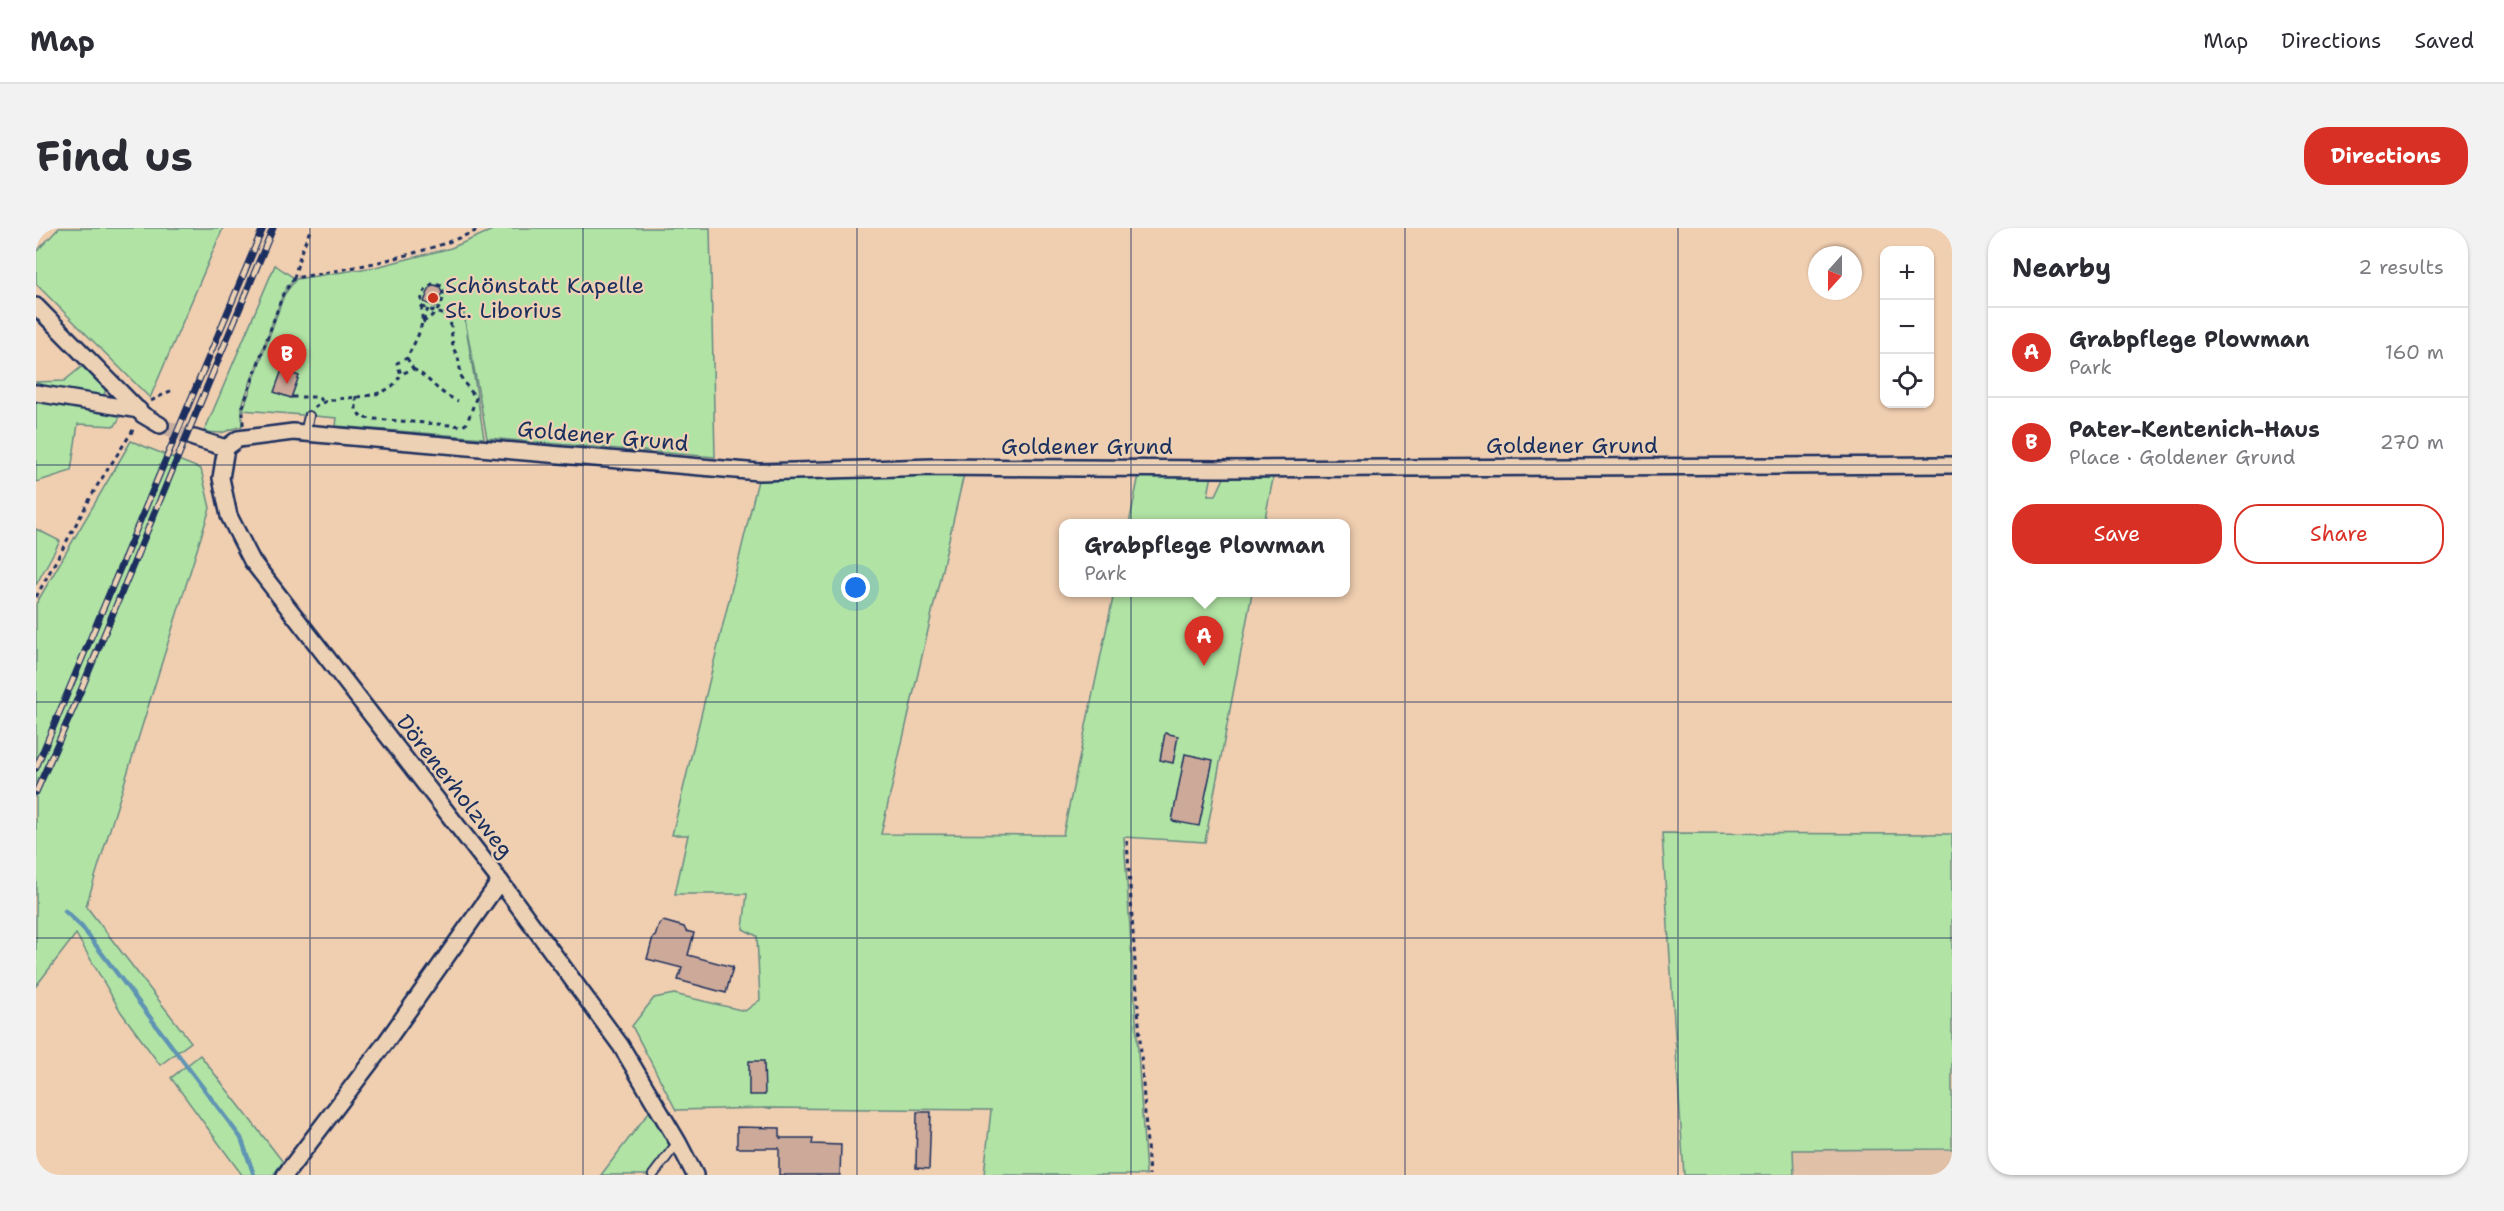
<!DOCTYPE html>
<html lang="en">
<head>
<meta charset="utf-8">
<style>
	:root { --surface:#fff; --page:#f2f2f3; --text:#2b2b33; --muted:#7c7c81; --line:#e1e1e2; --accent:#d93025 }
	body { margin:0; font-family:"Shantell Sans",sans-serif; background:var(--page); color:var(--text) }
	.controls { position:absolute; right:18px; top:18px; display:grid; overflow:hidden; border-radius:12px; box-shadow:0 2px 4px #0004 }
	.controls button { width:54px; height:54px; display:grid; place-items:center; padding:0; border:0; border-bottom:2px solid var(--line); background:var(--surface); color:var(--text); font:30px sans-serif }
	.compass { position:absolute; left:1772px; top:18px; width:54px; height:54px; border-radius:50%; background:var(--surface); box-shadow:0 2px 4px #0004; rotate:201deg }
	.you { position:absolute; left:820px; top:360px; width:21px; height:21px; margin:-15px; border:4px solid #fff; border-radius:50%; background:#1a73e8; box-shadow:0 0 0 9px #1a73e833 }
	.badge { display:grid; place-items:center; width:39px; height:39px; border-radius:50%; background:var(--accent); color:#fff; font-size:20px; font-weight:700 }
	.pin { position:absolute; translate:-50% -50px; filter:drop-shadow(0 2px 3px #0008) }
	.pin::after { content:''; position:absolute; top:32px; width:21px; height:18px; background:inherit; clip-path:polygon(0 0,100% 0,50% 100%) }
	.popup { position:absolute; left:1023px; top:291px; width:291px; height:78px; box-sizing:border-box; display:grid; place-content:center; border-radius:12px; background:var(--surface); filter:drop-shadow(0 2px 4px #0005); font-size:20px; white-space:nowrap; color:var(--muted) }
	.popup b { font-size:22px; color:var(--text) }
	.popup::after { content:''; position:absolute; left:50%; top:100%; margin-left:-12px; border:12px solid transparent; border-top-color:var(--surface) }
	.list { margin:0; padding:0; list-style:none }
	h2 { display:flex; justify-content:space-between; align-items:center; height:78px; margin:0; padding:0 24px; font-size:26px }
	h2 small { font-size:20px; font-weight:400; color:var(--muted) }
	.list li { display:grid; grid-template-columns:39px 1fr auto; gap:18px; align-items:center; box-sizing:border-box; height:90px; padding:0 24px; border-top:2px solid var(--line) }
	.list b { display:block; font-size:22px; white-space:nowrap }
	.list p { margin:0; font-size:20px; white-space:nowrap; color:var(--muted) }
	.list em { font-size:20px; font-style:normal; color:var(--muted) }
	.actions { display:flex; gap:12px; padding:18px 24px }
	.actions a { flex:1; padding:14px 0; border:2px solid var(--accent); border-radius:24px; text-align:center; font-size:21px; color:var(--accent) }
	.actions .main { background:var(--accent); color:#fff }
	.icon { flex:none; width:33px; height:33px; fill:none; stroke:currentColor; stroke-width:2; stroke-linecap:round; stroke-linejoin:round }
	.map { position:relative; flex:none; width:1916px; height:947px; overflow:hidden; border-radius:24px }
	header { display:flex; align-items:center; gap:36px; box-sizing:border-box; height:84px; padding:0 30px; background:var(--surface); border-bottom:2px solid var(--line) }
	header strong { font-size:28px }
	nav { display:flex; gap:33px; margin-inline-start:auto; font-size:21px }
	.intro { display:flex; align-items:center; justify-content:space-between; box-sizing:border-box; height:144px; padding:0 36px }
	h1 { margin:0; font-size:42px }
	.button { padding:15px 27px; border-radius:24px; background:var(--accent); color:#fff; font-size:21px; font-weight:700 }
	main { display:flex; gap:36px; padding:0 36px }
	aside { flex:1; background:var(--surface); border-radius:24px; box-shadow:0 2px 4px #0004 }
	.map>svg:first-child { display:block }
</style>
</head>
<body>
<header>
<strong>Map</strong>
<nav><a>Map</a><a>Directions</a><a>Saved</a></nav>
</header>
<div class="intro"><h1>Find us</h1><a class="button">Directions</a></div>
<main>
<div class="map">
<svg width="1916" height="947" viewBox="0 0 1916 947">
	<rect width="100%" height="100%" fill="#f0ceb0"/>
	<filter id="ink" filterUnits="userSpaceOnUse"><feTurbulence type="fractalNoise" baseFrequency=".0167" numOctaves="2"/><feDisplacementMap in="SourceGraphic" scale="12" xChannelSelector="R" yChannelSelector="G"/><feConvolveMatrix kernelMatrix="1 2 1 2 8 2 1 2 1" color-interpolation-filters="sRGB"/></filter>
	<g filter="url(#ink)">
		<!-- built -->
		<path fill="#e1c0a8" d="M 1757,922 L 1916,922 L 1916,947 L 1759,947 Z"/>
		<!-- green -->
		<g fill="#b1e3a4" stroke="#668981" stroke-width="1.5">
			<path d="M 23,0 L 187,0 L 114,170 L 0,56 L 0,24 Z"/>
			<path d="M 461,0 L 674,0 L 679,229 L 451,210 L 427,81 L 448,210 L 300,198 L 301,190 L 207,182 L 248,67 L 260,51 L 340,39 L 415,20 Z"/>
			<path d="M 239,37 L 258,50 L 247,66 L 206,177 L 206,198 L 185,205 L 168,204 Z"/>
			<path d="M 49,136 L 69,158 L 69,165 L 65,169 L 0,160 L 0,154 L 28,153 Z"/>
			<path d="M 0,173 L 85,187 L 79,198 L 42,196 L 35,243 L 0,254 Z"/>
			<path d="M 95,213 L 165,241 L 174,280 L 50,678 L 155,814 L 124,837 L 85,784 L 40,706 L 0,758 L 0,376 Z"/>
			<path d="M 928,246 L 845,606 L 1027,607 L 1078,365 L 1216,365 L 1169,614 L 1088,609 L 1110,947 L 948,947 L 955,882 L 730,880 L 640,882 L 596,798 L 618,770 L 638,766 L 709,783 L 724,772 L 721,708 L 707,701 L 711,666 L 639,666 L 652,607 L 636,607 L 723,248 Z"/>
			<path d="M 1190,246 L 1238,246 L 1228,295 L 1093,296 L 1103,247 L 1176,247 L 1172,267 L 1180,267 Z"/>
			<path d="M 0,301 L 24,313 L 0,357 Z"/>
			<path d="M 1626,605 L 1916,606 L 1916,921 L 1757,922 L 1758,947 L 1648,947 Z"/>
			<path d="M 164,827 L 247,934 L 237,947 L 206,947 L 135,850 Z"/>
			<path d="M 616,880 L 639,918 L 616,947 L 565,947 Z"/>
		</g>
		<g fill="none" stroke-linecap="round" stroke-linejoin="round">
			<!-- stream -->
			<path stroke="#5f94b4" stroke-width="4.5" d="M 29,683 L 46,699 L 205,910 L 218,947"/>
		</g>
		<!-- building -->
		<g fill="#cca999" stroke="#1b2f5e" stroke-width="1.5">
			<path d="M 399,57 L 404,59 L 406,65 L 400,79 L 388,74 L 394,59 Z"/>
			<path d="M 246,142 L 263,148 L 255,170 L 238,164 Z"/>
			<path d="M 1129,505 L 1142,508 L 1137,535 L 1124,532 Z"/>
			<path d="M 1149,526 L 1177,532 L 1163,598 L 1136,593 Z"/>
			<path d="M 627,693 L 648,699 L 650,703 L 658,705 L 652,727 L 697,739 L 690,765 L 642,752 L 646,740 L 611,731 L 617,709 L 619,709 L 623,696 Z"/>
			<path d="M 713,833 L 728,833 L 729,867 L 713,867 Z"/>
			<path d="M 881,884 L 895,884 L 893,941 L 880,940 Z"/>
			<path d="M 701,899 L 744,900 L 744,910 L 777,910 L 776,916 L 805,917 L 804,947 L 743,947 L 743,920 L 701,920 Z"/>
		</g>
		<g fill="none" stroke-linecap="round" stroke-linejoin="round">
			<!-- street-tunnel -->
			<path stroke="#c5aea0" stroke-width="15" stroke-dasharray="15 8" stroke-linecap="butt" d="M 124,197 L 158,210"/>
			<!-- lane casing -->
			<g stroke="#1b2f5e" stroke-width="12">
				<g id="lane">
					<path d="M 269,205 L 273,188"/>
					<path d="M 617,947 L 642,914"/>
				</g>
			</g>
			<!-- street casing -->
			<g stroke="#1b2f5e" stroke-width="20">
				<g id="street">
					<path d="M 0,78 L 107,187 L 124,197"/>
					<path d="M 0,165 L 103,182"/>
					<path d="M 158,210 L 190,220"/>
					<path d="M 190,220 L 202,211 L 257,204 L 723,244 L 898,239 L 1182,241 L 1916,237"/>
					<path d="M 190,220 L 185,250 L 193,288 L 216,333 L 464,653 L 585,818 L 642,914 L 659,947"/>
					<path d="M 249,947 L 350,814 L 464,653"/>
				</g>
			</g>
			<!-- path -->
			<g stroke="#1b2f5e" stroke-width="3" stroke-dasharray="4.5 4.5" stroke-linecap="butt">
				<path d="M 258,50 L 265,24 L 275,0"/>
				<path d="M 387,93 L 392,81"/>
				<path d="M 371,130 L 377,141 L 365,146 L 361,135 L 371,130 C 376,119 385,105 386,93 C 387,77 380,66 398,55 L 406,58 C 411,75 400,86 386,95"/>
				<path d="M 377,141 C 395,150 398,163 422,173"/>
				<path d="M 320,168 L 320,182 L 326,190 L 427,198 L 431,195 L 440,170 L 426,152 L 422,129 L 417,120 L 414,89 L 384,78"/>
				<path d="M 256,169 L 281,169 L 287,173"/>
				<path d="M 115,173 L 138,161"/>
				<path d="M 278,179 C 304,162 350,179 365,146"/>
				<path d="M 207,197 L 207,178 L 247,66 L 258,50 C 323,39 386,28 446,0"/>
				<path d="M 0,369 L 61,258 L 99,199"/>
				<path d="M 1091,613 L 1113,947"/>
			</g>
			<!-- lane -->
			<use href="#lane" stroke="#edd1b4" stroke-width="8"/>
			<!-- street -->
			<use href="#street" stroke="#edd1b4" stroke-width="15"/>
			<!-- rail casing -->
			<g stroke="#1b2f5e" stroke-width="7">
				<g id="rail">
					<path d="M 0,540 L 227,0"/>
					<path d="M 0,564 L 38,479 L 237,0"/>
				</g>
			</g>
			<!-- rail -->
			<use href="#rail" stroke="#edd1b4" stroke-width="4.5" stroke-dasharray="14" stroke-linecap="butt"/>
		</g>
	</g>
	<!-- grid -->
	<path fill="none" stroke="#1b2f5e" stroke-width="1.5" stroke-opacity="0.55" d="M 274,0 L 274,947M 547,0 L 547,947M 821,0 L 821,947M 1095,0 L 1095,947M 1369,0 L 1369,947M 1642,0 L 1642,947M 0,237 L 1916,237M 0,474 L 1916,474M 0,710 L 1916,710"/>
	<!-- markers -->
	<circle fill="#c8321e" stroke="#edd1b4" stroke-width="2" cx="397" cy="70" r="6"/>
	<g text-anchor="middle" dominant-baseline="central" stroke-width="4.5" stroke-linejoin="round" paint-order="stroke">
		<!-- poi labels -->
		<g font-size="22" fill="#1b2f5e" stroke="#edd1b4" text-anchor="start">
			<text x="409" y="57">Schönstatt Kapelle<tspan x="409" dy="25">St. Liborius</tspan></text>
		</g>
		<!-- street labels -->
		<g font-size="22" fill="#1b2f5e" stroke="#edd1b4">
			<text transform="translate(567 208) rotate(5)">Goldener Grund</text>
			<text x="1536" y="217">Goldener Grund</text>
			<text x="1051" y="218">Goldener Grund</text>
			<text transform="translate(419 558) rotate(52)">Dörenerholzweg</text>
		</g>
	</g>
</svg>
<div class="controls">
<button>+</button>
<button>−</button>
<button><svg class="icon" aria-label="locate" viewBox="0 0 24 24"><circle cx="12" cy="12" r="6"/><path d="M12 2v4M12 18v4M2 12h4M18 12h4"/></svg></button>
</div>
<svg class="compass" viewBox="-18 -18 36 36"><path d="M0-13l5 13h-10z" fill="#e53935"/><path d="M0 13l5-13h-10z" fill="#7c7c81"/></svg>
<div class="you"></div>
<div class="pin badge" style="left:1168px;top:438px">A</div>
<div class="popup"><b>Grabpflege Plowman</b>Park</div>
<div class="pin badge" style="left:251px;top:156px">B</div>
</div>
<aside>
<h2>Nearby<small>2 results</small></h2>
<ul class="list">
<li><span class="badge">A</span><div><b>Grabpflege Plowman</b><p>Park</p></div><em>160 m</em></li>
<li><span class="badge">B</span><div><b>Pater-Kentenich-Haus</b><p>Place · Goldener Grund</p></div><em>270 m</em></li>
</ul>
<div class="actions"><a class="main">Save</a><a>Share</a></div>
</aside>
</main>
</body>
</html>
